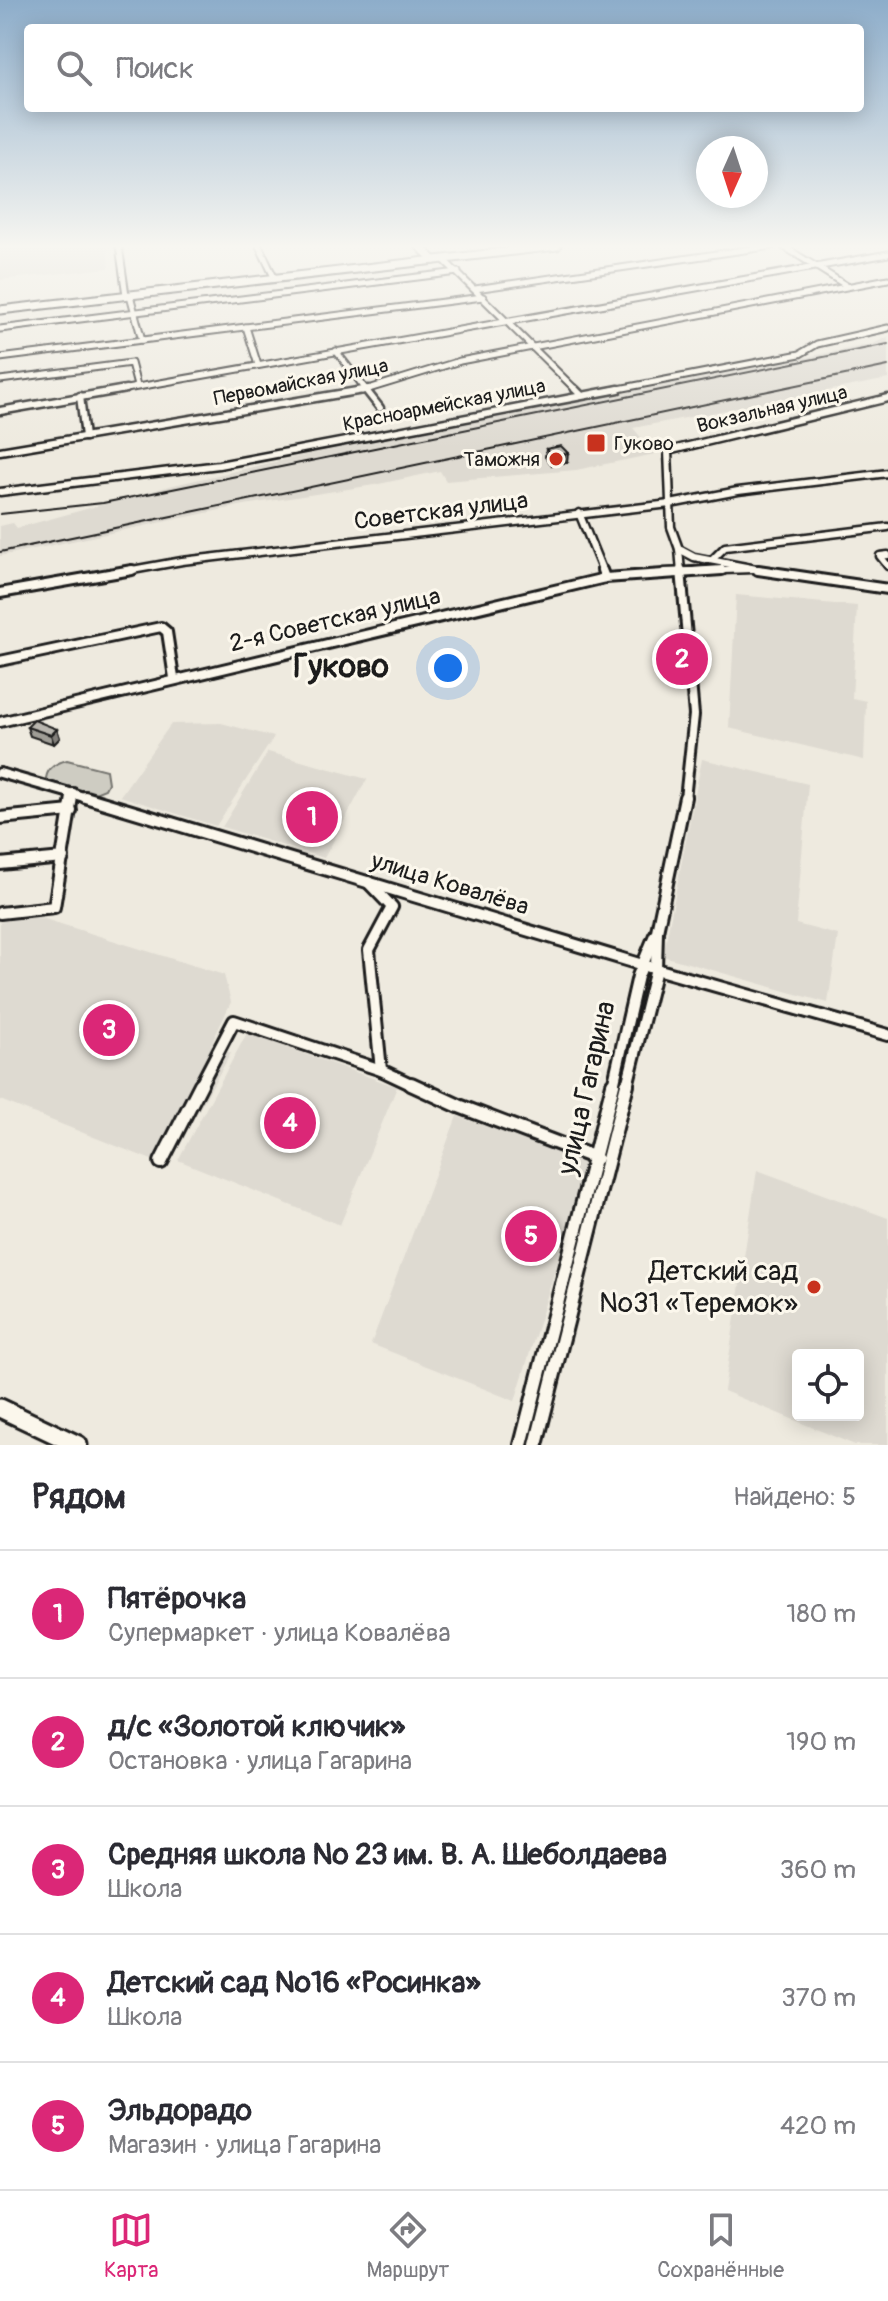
<!DOCTYPE html>
<html lang="ru">
<head>
<meta charset="utf-8">
<style>
	:root { --surface:#fff; --page:#f2f2f3; --text:#2b2b33; --muted:#7c7c81; --line:#e1e1e2; --accent:#db2777 }
	body { margin:0; font-family:Pangolin,sans-serif; background:var(--page); color:var(--text) }
	.controls { position:absolute; right:24px; bottom:24px; display:grid; overflow:hidden; border-radius:8px; box-shadow:0 4px 20px #0003 }
	.controls button { width:72px; height:72px; display:grid; place-items:center; padding:0; border:0; border-bottom:2px solid var(--line); background:var(--surface); color:var(--text); font:40px sans-serif }
	.compass { position:absolute; left:696px; top:136px; width:72px; height:72px; border-radius:50%; background:var(--surface); box-shadow:0 4px 20px #0003; rotate:183deg }
	.you { position:absolute; left:448px; top:668px; width:28px; height:28px; margin:-20px; border:6px solid #fff; border-radius:50%; background:#1a73e8; box-shadow:0 0 0 12px #1a73e833 }
	.badge { display:grid; place-items:center; width:52px; height:52px; border-radius:50%; background:var(--accent); color:#fff; font-size:26px; font-weight:700 }
	.pin { position:absolute; translate:-50% -50%; border:4px solid #fff; box-shadow:0 2px 8px #0006 }
	.list { margin:0; padding:0; list-style:none }
	h2 { display:flex; justify-content:space-between; align-items:center; height:104px; margin:0; padding:0 32px; font-size:34px }
	h2 small { font-size:26px; font-weight:400; color:var(--muted) }
	.list li { display:grid; grid-template-columns:52px 1fr auto; gap:24px; align-items:center; box-sizing:border-box; height:128px; padding:0 32px; border-top:2px solid var(--line) }
	.list b { display:block; font-size:30px; white-space:nowrap }
	.list p { margin:0; font-size:26px; white-space:nowrap; color:var(--muted) }
	.list em { font-size:26px; font-style:normal; color:var(--muted) }
	.icon { flex:none; width:44px; height:44px; fill:none; stroke:currentColor; stroke-width:2; stroke-linecap:round; stroke-linejoin:round }
	.map { position:relative; flex:none; width:888px; height:1445px; overflow:hidden }
	.search { position:absolute; background:var(--surface); box-shadow:0 4px 20px #0003; left:24px; right:24px; top:24px; height:88px; display:flex; align-items:center; gap:20px; box-sizing:border-box; padding:0 28px; border-radius:8px; color:var(--muted); font-size:30px }
	.sheet { height:744px; background:var(--surface) }
	nav { display:flex; justify-content:space-around; align-items:center; box-sizing:border-box; height:112px; border-top:2px solid var(--line); background:var(--surface); font-size:22px; color:var(--muted) }
	nav a { display:grid; justify-items:center; gap:4px }
	nav .on { color:var(--accent) }
	.map>svg:first-child { display:block }
</style>
</head>
<body>
<div class="map">
<svg width="888" height="1445" viewBox="0 0 888 1445">
	<rect width="100%" height="100%" fill="#eeeadf"/>
	<filter id="ink" filterUnits="userSpaceOnUse"><feTurbulence type="fractalNoise" baseFrequency=".0125" numOctaves="2"/><feDisplacementMap in="SourceGraphic" scale="16" xChannelSelector="R" yChannelSelector="G"/><feConvolveMatrix kernelMatrix="1 2 1 2 8 2 1 2 1" color-interpolation-filters="sRGB"/></filter>
	<g filter="url(#ink)">
		<!-- built -->
		<g fill="#dedad1" fill-rule="evenodd">
			<path d="M 35,246 L 107,246 L 109,268 L 0,280 L 0,249 Z"/>
			<path d="M 888,337 L 888,379 L 633,428 L 655,454 L 576,470 L 446,481 L 440,471 L 374,485 L 244,505 L 0,556 L 0,526 L 13,523 L 17,528 L 170,486 L 314,453 L 873,344 Z"/>
			<path d="M 736,595 L 857,606 L 852,698 L 866,701 L 864,760 L 729,728 Z"/>
			<path d="M 221,723 L 274,737 L 216,826 L 120,796 L 171,724 Z"/>
			<path d="M 268,752 L 367,779 L 324,858 L 222,827 Z"/>
			<path d="M 702,759 L 808,784 L 796,924 L 838,935 L 828,1003 L 663,956 Z"/>
			<path d="M 35,916 L 224,975 L 231,1002 L 211,1045 L 231,1053 L 167,1166 L 0,1100 L 0,922 Z"/>
			<path d="M 247,1033 L 397,1087 L 340,1225 L 178,1160 Z"/>
			<path d="M 457,1116 L 588,1163 L 515,1401 L 371,1344 Z"/>
			<path d="M 757,1170 L 888,1218 L 888,1445 L 855,1445 L 724,1391 ZM 798,1355 L 858,1355 L 858,1415 L 798,1415 Z"/>
		</g>
		<!-- green -->
		<path fill="#ceccc2" stroke="#75746f" stroke-width="2" d="M 67,760 L 106,770 L 108,783 L 105,789 L 90,795 L 46,782 C 45,769 56,763 67,760 Z"/>
		<g fill="none" stroke-linecap="round" stroke-linejoin="round">
			<!-- street-far4 casing -->
			<g stroke="#1c1c1c" stroke-width="9">
				<g id="street-far4">
					<path d="M 119,246 L 126,295"/>
					<path d="M 259,246 L 274,277"/>
					<path d="M 783,246 L 847,286"/>
					<path d="M 443,259 L 577,391"/>
					<path d="M 475,289 L 772,246"/>
					<path d="M 130,295 L 142,340"/>
					<path d="M 246,327 L 258,365"/>
					<path d="M 0,329 L 458,272"/>
					<path d="M 336,351 L 367,391"/>
					<path d="M 0,358 L 483,297"/>
					<path d="M 0,380 L 131,363 L 137,386"/>
					<path d="M 115,391 L 888,254"/>
					<path d="M 362,391 L 460,361 L 888,279"/>
					<path d="M 608,391 L 800,354 L 817,344 L 888,328"/>
				</g>
			</g>
			<!-- street-far3 casing -->
			<g stroke="#1c1c1c" stroke-width="11">
				<g id="street-far3">
					<path d="M 365,389 L 380,408"/>
					<path d="M 575,389 L 581,395"/>
					<path d="M 80,396 L 85,437"/>
					<path d="M 0,411 L 126,389"/>
					<path d="M 0,451 L 369,389"/>
					<path d="M 0,492 L 219,465 L 619,389"/>
					<path d="M 579,513 L 603,572"/>
					<path d="M 679,549 L 694,557 L 772,572"/>
					<path d="M 888,555 L 880,556 L 888,566"/>
					<path d="M 712,560 L 725,547 L 888,527"/>
					<path d="M 121,572 L 182,561 L 670,504 L 738,491 L 888,473"/>
					<path d="M 664,572 L 753,569"/>
					<path d="M 681,572 L 679,549 L 671,527 L 668,451 L 888,398"/>
				</g>
			</g>
			<!-- street-far2 casing -->
			<g stroke="#1c1c1c" stroke-width="14">
				<g id="street-far2">
					<path d="M 602,570 L 605,578"/>
					<path d="M 681,570 L 694,715 L 685,799"/>
					<path d="M 758,570 L 888,589"/>
					<path d="M 0,593 L 132,570"/>
					<path d="M 0,661 L 161,627 L 167,632 L 174,678"/>
					<path d="M 0,722 L 605,578 L 722,570"/>
					<path d="M 0,773 L 91,799"/>
					<path d="M 72,799 L 73,793"/>
				</g>
			</g>
			<!-- street-far1 casing -->
			<g stroke="#1c1c1c" stroke-width="16">
				<g id="street-far1">
					<path d="M 85,797 L 656,969 L 888,1035"/>
					<path d="M 0,818 L 71,811"/>
					<path d="M 0,864 L 63,858"/>
					<path d="M 368,882 L 392,907 L 369,950 L 381,1070"/>
					<path d="M 0,913 L 54,907 L 72,797"/>
					<path d="M 200,1086 L 234,1021 L 381,1070 L 415,1086"/>
					<path d="M 613,1086 L 638,976 L 655,935"/>
					<path d="M 627,1086 L 656,969 L 657,931 L 685,797"/>
				</g>
			</g>
			<!-- street casing -->
			<g stroke="#1c1c1c" stroke-width="18">
				<g id="street">
					<path d="M 411,1084 L 459,1106 L 596,1158"/>
					<path d="M 161,1162 L 201,1084"/>
					<path d="M 521,1445 L 613,1084"/>
					<path d="M 536,1445 L 627,1084"/>
				</g>
			</g>
			<!-- secondary-far1 casing -->
			<g stroke="#1c1c1c" stroke-width="11">
				<g id="secondary-far1">
					<path d="M 419,246 L 434,260"/>
					<path d="M 0,310 L 557,246"/>
				</g>
			</g>
			<!-- secondary casing -->
			<g stroke="#1c1c1c" stroke-width="23">
				<path id="secondary" d="M 0,1408 L 78,1445"/>
			</g>
			<!-- street-far4 -->
			<use href="#street-far4" stroke="#fbf7ec" stroke-width="5"/>
			<!-- street-far3 -->
			<use href="#street-far3" stroke="#fbf7ec" stroke-width="6"/>
			<!-- street-far2 -->
			<use href="#street-far2" stroke="#fbf7ec" stroke-width="8"/>
			<!-- street-far1 -->
			<use href="#street-far1" stroke="#fbf7ec" stroke-width="10"/>
			<!-- street -->
			<use href="#street" stroke="#fbf7ec" stroke-width="12"/>
			<!-- secondary-far1 -->
			<use href="#secondary-far1" stroke="#fbf7ec" stroke-width="7"/>
			<!-- secondary -->
			<use href="#secondary" stroke="#fbf7ec" stroke-width="17"/>
			<!-- rail -->
			<g stroke="#1c1c1c" stroke-width="2">
				<path d="M 0,514 L 103,503 L 888,344"/>
				<path d="M 0,552 L 888,366"/>
			</g>
		</g>
		<!-- wall -->
		<g fill="#9f9d96" stroke="#1c1c1c" stroke-width="2">
			<path d="M 546,449 L 567,462 L 552,465 L 545,457 Z"/>
			<path d="M 27,727 L 57,729 L 60,738 L 54,744 L 30,736 Z"/>
		</g>
		<!-- shaded-wall -->
		<g fill="#827f7a" stroke="#1c1c1c" stroke-width="2">
			<path d="M 568,453 L 567,462 L 552,465 L 553,457 Z"/>
			<path d="M 57,729 L 60,738 L 54,744 L 51,735 Z"/>
		</g>
		<!-- building -->
		<g fill="#b9b6af" stroke="#1c1c1c" stroke-width="2">
			<path d="M 561,446 L 568,453 L 553,457 L 546,449 Z"/>
			<path d="M 34,720 L 57,729 L 51,735 L 27,727 Z"/>
		</g>
	</g>
	<!-- sky -->
	<linearGradient id="sky" x2="0" y2="1"><stop stop-color="#8dadca"/><stop offset="0.55" stop-color="#f7f6f1"/><stop offset="1" stop-color="#f7f6f1" stop-opacity="0"/></linearGradient>
	<rect width="888" height="448" fill="url(#sky)"/>
	<!-- markers -->
	<g fill="#c8321e" stroke="#fbf7ec" stroke-width="3">
		<rect x="586" y="433" width="20" height="20" rx="4"/>
		<circle cx="556" cy="459" r="8"/>
		<circle cx="814" cy="1287" r="8"/>
	</g>
	<g text-anchor="middle" dominant-baseline="central" stroke-width="6" stroke-linejoin="round" paint-order="stroke">
		<!-- far-street labels -->
		<g font-size="20" fill="#1c1c1c" stroke="#fbf7ec">
			<text transform="translate(301 382) rotate(-11)">Первомайская улица</text>
			<text transform="translate(444 405) rotate(-11)">Красноармейская улица</text>
			<text transform="translate(772 409) rotate(-13)">Вокзальная улица</text>
		</g>
		<!-- far-poi labels -->
		<g font-size="20" fill="#1c1c1c" stroke="#fbf7ec" text-anchor="start">
			<text x="614" y="443">Гуково</text>
			<text x="540" y="459" text-anchor="end">Таможня</text>
		</g>
		<!-- street labels -->
		<g font-size="24" fill="#1c1c1c" stroke="#fbf7ec">
			<text transform="translate(441 511) rotate(-7)">Советская улица</text>
			<text transform="translate(335 620) rotate(-13)">2-я Советская улица</text>
			<text transform="translate(450 884) rotate(17)">улица Ковалёва</text>
		</g>
		<!-- near-street labels -->
		<g font-size="28" fill="#1c1c1c" stroke="#fbf7ec">
			<text transform="translate(587 1088) rotate(-77)">улица Гагарина</text>
		</g>
		<!-- near-poi labels -->
		<g font-size="28" fill="#1c1c1c" stroke="#fbf7ec" text-anchor="end">
			<text x="798" y="1271">Детский сад<tspan x="798" dy="32">№31 «Теремок»</tspan></text>
		</g>
		<!-- district labels -->
		<g font-size="32" font-weight="bold" fill="#1c1c1c" stroke="#fbf7ec">
			<text x="341" y="667">Гуково</text>
		</g>
	</g>
</svg>
<div class="controls">
<button><svg class="icon" aria-label="locate" viewBox="0 0 24 24"><circle cx="12" cy="12" r="6"/><path d="M12 2v4M12 18v4M2 12h4M18 12h4"/></svg></button>
</div>
<svg class="compass" viewBox="-18 -18 36 36"><path d="M0-13l5 13h-10z" fill="#e53935"/><path d="M0 13l5-13h-10z" fill="#7c7c81"/></svg>
<div class="you"></div>
<div class="pin badge" style="left:312px;top:817px">1</div>
<div class="pin badge" style="left:682px;top:659px">2</div>
<div class="pin badge" style="left:109px;top:1030px">3</div>
<div class="pin badge" style="left:290px;top:1123px">4</div>
<div class="pin badge" style="left:531px;top:1236px">5</div>
<div class="search"><svg class="icon" aria-label="search" viewBox="0 0 24 24"><circle cx="10" cy="10" r="6"/><path d="M15 15l6 6"/></svg>Поиск</div>
</div>
<section class="sheet">
<h2>Рядом<small>Найдено: 5</small></h2>
<ul class="list">
<li><span class="badge">1</span><div><b>Пятёрочка</b><p>Супермаркет · улица Ковалёва</p></div><em>180 m</em></li>
<li><span class="badge">2</span><div><b>д/с «Золотой ключик»</b><p>Остановка · улица Гагарина</p></div><em>190 m</em></li>
<li><span class="badge">3</span><div><b>Средняя школа № 23 им. В. А. Шеболдаева</b><p>Школа</p></div><em>360 m</em></li>
<li><span class="badge">4</span><div><b>Детский сад №16 «Росинка»</b><p>Школа</p></div><em>370 m</em></li>
<li><span class="badge">5</span><div><b>Эльдорадо</b><p>Магазин · улица Гагарина</p></div><em>420 m</em></li>
</ul>
</section>
<nav>
<a class="on"><svg class="icon" aria-label="map" viewBox="0 0 24 24"><path d="M3 6l6-2 6 2 6-2v14l-6 2-6-2-6 2zM9 4v14M15 6v14"/></svg>Карта</a>
<a><svg class="icon" aria-label="directions" viewBox="0 0 24 24"><path d="M12 3l9 9-9 9-9-9zM9 14v-3h6M13 9l2 2-2 2"/></svg>Маршрут</a>
<a><svg class="icon" aria-label="saved" viewBox="0 0 24 24"><path d="M7 4h10v16l-5-4-5 4z"/></svg>Сохранённые</a>
</nav>
</body>
</html>
